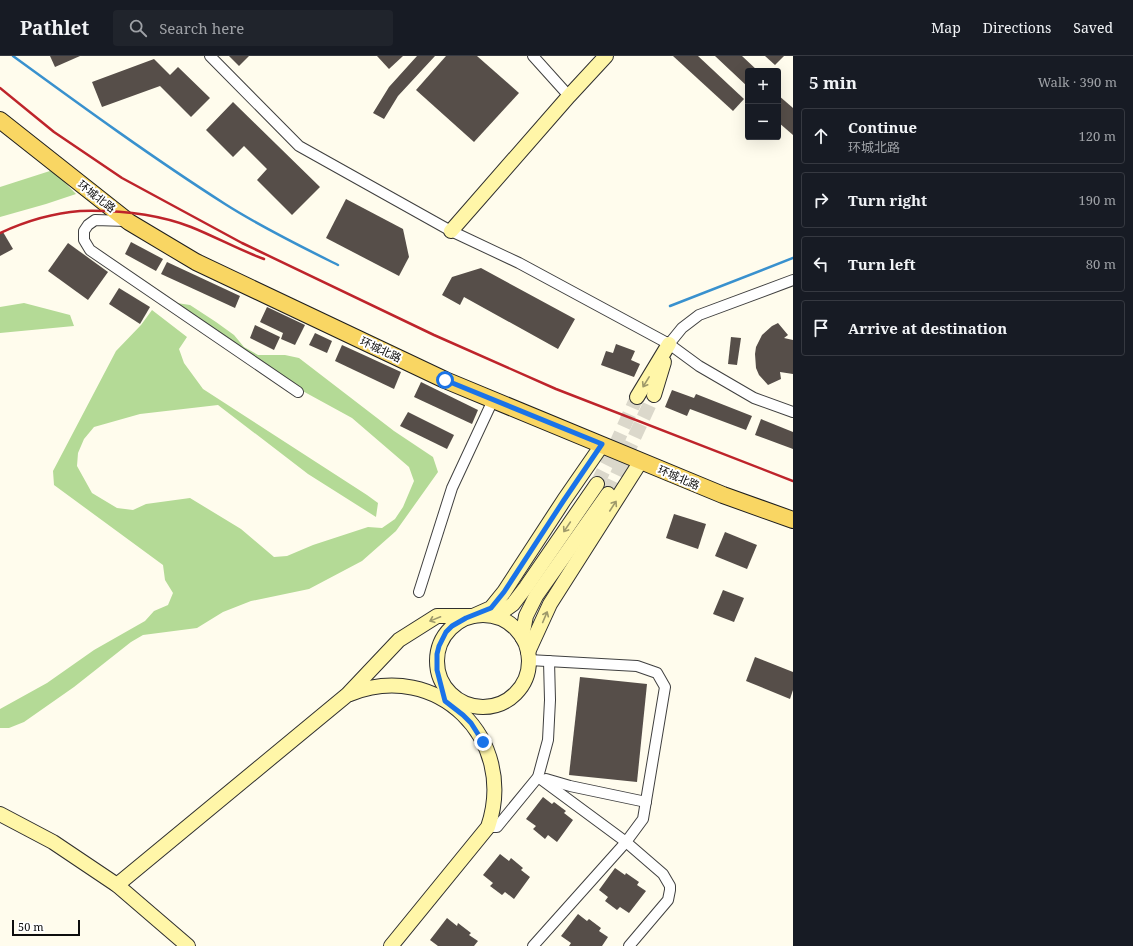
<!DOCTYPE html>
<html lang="en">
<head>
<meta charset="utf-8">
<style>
	:root { --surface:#171b24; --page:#20242c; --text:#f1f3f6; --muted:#9ea1a6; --line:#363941 }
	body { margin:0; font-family:"Noto Serif","Noto Sans SC",serif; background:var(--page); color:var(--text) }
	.controls { position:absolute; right:12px; top:12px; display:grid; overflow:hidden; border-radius:4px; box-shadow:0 4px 16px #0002 }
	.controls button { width:36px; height:36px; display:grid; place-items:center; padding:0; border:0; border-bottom:1px solid var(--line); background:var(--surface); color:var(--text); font:20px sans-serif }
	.scale { position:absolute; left:12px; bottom:10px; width:68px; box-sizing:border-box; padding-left:4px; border:2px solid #0d0d0d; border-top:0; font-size:11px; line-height:14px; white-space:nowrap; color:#0d0d0d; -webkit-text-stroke:3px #fff; paint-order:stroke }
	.stop { position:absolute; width:12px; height:12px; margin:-9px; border:3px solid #1a73e8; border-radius:50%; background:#fff }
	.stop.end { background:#1a73e8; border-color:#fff; box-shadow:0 1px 4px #0008 }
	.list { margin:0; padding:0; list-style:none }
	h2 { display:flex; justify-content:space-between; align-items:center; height:52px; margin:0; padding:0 16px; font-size:17px }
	h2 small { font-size:13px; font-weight:400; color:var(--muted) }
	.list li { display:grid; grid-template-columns:26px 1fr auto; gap:12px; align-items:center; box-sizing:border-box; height:56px; margin:0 8px 8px; padding:0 8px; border:1px solid var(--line); border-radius:4px }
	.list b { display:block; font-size:15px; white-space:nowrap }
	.list p { margin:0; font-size:13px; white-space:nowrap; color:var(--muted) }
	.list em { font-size:13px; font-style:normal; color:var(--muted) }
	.icon { flex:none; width:22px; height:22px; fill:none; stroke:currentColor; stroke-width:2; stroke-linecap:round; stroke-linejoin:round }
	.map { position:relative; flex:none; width:793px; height:890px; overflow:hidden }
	header { display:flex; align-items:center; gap:24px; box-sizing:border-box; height:56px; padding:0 20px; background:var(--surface); border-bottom:1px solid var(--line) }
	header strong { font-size:19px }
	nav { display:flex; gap:22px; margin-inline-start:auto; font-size:14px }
	.search { width:280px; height:36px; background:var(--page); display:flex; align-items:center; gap:10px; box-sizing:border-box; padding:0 14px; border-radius:4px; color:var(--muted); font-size:15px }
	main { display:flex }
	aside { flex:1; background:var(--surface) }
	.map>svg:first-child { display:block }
</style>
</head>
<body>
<header>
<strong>Pathlet</strong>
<div class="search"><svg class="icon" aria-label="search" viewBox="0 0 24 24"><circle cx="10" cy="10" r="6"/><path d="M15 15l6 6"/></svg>Search here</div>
<nav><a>Map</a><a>Directions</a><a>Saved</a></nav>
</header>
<main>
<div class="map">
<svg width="793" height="890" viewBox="0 0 793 890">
	<rect width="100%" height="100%" fill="#fffced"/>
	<!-- forest -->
	<g fill="#b4da96">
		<path d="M 53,114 L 76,138 L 46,148 L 0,161 L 0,131 Z"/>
		<path d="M 24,247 L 70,259 L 74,270 L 0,277 L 0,251 Z"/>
		<path d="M 177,247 L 190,249 L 216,266 L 234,279 L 244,291 L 258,299 L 285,299 L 299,302 L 394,375 L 433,401 L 438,416 L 396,475 L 362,505 L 309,533 L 251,545 L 223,556 L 197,572 L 143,579 L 131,586 L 74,631 L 24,666 L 9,672 L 0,672 L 0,653 L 47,627 L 94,594 L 145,565 L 154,555 L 168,549 L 173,537 L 165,524 L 163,509 L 54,429 L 53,415 L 116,295 L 141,269 L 152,254 L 187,281 L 179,293 L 184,307 L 203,333 L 367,439 L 378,447 L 376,461 L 308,418 L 218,349 L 140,358 L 94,371 L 84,383 L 78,397 L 77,410 L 92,437 L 117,452 L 133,454 L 146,448 L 190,442 L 241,473 L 274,501 L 287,500 L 313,489 L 368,471 L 382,472 L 395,463 L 403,451 L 414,425 L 409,411 L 352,362 L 299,333 L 180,253 Z"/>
	</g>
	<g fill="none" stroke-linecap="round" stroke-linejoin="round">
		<!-- stream -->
		<g stroke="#3991ce" stroke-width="2.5">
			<path d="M 13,0 C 83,51 153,102 225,148 C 261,171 300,190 338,209"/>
			<path d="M 670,250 L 793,202"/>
		</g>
	</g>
	<!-- building -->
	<g fill="#564e49">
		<path d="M 50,0 L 80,0 L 55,11 Z"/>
		<path d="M 229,0 L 249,0 L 239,10 Z"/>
		<path d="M 377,0 L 403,0 L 389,13 Z"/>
		<path d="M 417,0 L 435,0 L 398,40 L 384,63 L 373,57 L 389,31 Z"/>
		<path d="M 446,0 L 477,0 L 519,37 L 474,86 L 416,34 Z"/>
		<path d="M 673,0 L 698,0 L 744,43 L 733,55 Z"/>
		<path d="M 715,0 L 742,0 L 758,15 L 748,15 L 748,31 Z"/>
		<path d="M 765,0 L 784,0 L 775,9 Z"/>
		<path d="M 154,3 L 170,19 L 178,11 L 210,42 L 191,61 L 160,30 L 102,51 L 92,26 Z"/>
		<path d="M 778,39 L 793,52 L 793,79 L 778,66 Z"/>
		<path d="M 233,46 L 320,131 L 292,159 L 257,124 L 267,113 L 244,90 L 233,101 L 206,74 Z"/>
		<path d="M 346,143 L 403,173 L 409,201 L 399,220 L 326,182 Z"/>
		<path d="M 3,176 L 13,193 L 0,200 L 0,178 Z"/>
		<path d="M 131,186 L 163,203 L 156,215 L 125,198 Z"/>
		<path d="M 68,187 L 108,216 L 88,244 L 48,215 Z"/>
		<path d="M 167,206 L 240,240 L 235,252 L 161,218 Z"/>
		<path d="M 481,212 L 575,263 L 558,293 L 464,241 L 460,249 L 442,239 L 452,221 Z"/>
		<path d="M 119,232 L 150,251 L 140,268 L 109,248 Z"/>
		<path d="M 267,251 L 305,269 L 295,289 L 281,283 L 283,277 L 260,266 Z"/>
		<path d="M 778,267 L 788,279 L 784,282 L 793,284 L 793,318 L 780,316 L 781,323 L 768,329 L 759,319 L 756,312 L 755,298 L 756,291 L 762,279 L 772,270 Z"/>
		<path d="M 255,269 L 280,281 L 274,294 L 250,282 Z"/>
		<path d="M 315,277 L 332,285 L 327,297 L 309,289 Z"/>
		<path d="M 731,281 L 741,282 L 737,309 L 728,308 Z"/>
		<path d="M 616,288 L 635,295 L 631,304 L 640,308 L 634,321 L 601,309 L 606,295 L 613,297 Z"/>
		<path d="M 342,289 L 401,316 L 394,333 L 335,305 Z"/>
		<path d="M 421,326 L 478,354 L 472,368 L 414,341 Z"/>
		<path d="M 672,334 L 694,342 L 696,338 L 752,360 L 746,374 L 690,353 L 687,360 L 665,351 Z"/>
		<path d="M 408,356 L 454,379 L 447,393 L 400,370 Z"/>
		<path d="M 761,363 L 793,376 L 793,393 L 755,379 Z"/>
		<path d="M 674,458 L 706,468 L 698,493 L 666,482 Z"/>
		<path d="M 725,476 L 757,489 L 747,513 L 715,500 Z"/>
		<path d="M 723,534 L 744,542 L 734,566 L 713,558 Z"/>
		<path d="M 755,601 L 793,616 L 793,634 L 790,643 L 746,625 Z"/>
		<path d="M 580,621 L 647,628 L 637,726 L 569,719 Z"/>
		<path d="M 543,741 L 552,748 L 554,746 L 566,755 L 564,757 L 573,764 L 557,786 L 548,779 L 545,783 L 533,773 L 536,770 L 526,763 Z"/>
		<path d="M 500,798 L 509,805 L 511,802 L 523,812 L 521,814 L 530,821 L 514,843 L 505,836 L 502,839 L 490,830 L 493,827 L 483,819 Z"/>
		<path d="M 615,812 L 625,819 L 626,817 L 639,826 L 637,829 L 646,835 L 629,857 L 620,851 L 617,854 L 605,845 L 608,841 L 599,834 Z"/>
		<path d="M 578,858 L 587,865 L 589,863 L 601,872 L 599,875 L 608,881 L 602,890 L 569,890 L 571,887 L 561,880 Z"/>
		<path d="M 447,862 L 457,870 L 458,867 L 471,877 L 469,879 L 478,885 L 474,890 L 438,890 L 430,884 Z"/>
	</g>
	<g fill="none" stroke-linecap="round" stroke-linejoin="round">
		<!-- secondary-tunnel -->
		<g stroke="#dbd8cb" stroke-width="14" stroke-dasharray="14 7" stroke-linecap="butt">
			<path d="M 597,428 L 608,406 L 637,341"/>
			<path d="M 608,438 L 654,339"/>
		</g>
		<!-- street casing -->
		<g stroke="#404040" stroke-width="12">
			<g id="street">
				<path d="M 210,0 L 299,90 L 451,175 L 519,207 L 669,288 L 699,310 L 754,342 L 793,356"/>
				<path d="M 533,0 L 569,40"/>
				<path d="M 127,165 L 95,164 L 88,169 L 84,175 L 84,184 L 90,194 L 298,336"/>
				<path d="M 669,288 L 682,272 L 699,259 L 793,224"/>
				<path d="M 419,536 L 452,432 L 493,344"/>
				<path d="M 529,604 L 637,610 L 657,617 L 665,631 L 643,763 L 626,786 L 533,890"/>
				<path d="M 538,721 L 626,786 L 663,818 L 670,830 L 670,834 L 668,844 L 629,890"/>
				<path d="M 546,723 L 570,730 L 646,746"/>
				<path d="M 488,771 L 497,771 L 538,721 L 548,684 L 550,644 L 549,605"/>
			</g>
		</g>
		<!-- secondary casing -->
		<g stroke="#2f2f2f" stroke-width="16">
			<g id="secondary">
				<path d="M 451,175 L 569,40 L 606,0"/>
				<path d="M 654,339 L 664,306"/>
				<path d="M 637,341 L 669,288"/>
				<path d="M 489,559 L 506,553 L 513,548 L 526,531 L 597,428"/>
				<circle cx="483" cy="605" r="46"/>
				<path d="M 522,581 L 526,560 L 536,540 L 608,438"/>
				<path d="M 528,596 L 550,548 L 641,405"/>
				<path d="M 350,638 C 437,603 518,683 488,771 L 391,890"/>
				<path d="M 0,758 L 53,786 L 117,829 L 188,890"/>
				<path d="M 117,829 L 347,639 L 399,584 L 437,560 L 473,560 L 491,552 L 504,536 L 564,444 L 602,389"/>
			</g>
		</g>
		<!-- primary casing -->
		<g stroke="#1e1e1e" stroke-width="18">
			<path id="primary" d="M 0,64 L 129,166 L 196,206 L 445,324 L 723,439 L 793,464"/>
		</g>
		<!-- street -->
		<use href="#street" stroke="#fff" stroke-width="10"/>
		<!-- secondary -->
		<use href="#secondary" stroke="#fff6a8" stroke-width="14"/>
		<!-- primary -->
		<use href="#primary" stroke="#f9d663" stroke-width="16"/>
		<!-- rail -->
		<g stroke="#be242b" stroke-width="2.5">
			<path d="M 0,32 L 54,76 L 122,122 L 242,187 L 434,279 L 556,333 L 793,425"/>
			<path d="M 0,177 C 24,166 53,157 80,155 C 116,154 157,158 191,171 C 216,181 239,194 264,203"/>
		</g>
	</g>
	<!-- one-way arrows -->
	<defs><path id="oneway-shaft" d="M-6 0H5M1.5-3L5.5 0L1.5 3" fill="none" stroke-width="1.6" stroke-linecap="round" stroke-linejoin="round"/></defs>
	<g stroke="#9e996a">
		<use href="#oneway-shaft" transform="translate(646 326) rotate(122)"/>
		<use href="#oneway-shaft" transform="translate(613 450) rotate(-57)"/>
		<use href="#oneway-shaft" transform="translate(567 471) rotate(124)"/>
		<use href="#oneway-shaft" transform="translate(545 561) rotate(-67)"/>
		<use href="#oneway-shaft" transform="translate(435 563) rotate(158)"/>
	</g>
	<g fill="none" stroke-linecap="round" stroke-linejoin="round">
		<!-- route -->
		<path stroke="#1a73e8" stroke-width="5" d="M 445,324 L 602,388 L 564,444 L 504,536 L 491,552 L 466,562 L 452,570 L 446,576 L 439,590 L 437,598 L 437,614 L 445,645 L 463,659 L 471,667 L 483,686"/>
	</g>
	<g text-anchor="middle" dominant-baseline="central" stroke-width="4" stroke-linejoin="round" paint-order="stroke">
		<!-- street labels -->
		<g font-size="11" fill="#0d0d0d" stroke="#fff">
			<text transform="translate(97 140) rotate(38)">环城北路</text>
			<text transform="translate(381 293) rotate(25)">环城北路</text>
			<text transform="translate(679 421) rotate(23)">环城北路</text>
		</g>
	</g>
</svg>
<div class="controls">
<button>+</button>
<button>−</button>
</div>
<div class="scale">50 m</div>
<div class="stop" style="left:445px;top:324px"></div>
<div class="stop end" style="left:483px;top:686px"></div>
</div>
<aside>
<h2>5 min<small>Walk · 390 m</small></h2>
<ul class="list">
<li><svg class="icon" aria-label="ahead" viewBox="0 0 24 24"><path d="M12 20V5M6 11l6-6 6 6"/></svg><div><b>Continue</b><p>环城北路</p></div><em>120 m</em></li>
<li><svg class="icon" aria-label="right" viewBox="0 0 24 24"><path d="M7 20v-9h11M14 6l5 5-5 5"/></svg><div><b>Turn right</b></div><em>190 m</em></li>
<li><svg class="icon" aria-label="left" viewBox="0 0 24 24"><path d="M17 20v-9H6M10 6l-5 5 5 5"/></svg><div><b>Turn left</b></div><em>80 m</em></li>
<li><svg class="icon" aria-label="arrive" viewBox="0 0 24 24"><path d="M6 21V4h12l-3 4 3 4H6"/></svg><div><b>Arrive at destination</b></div></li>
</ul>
</aside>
</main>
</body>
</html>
